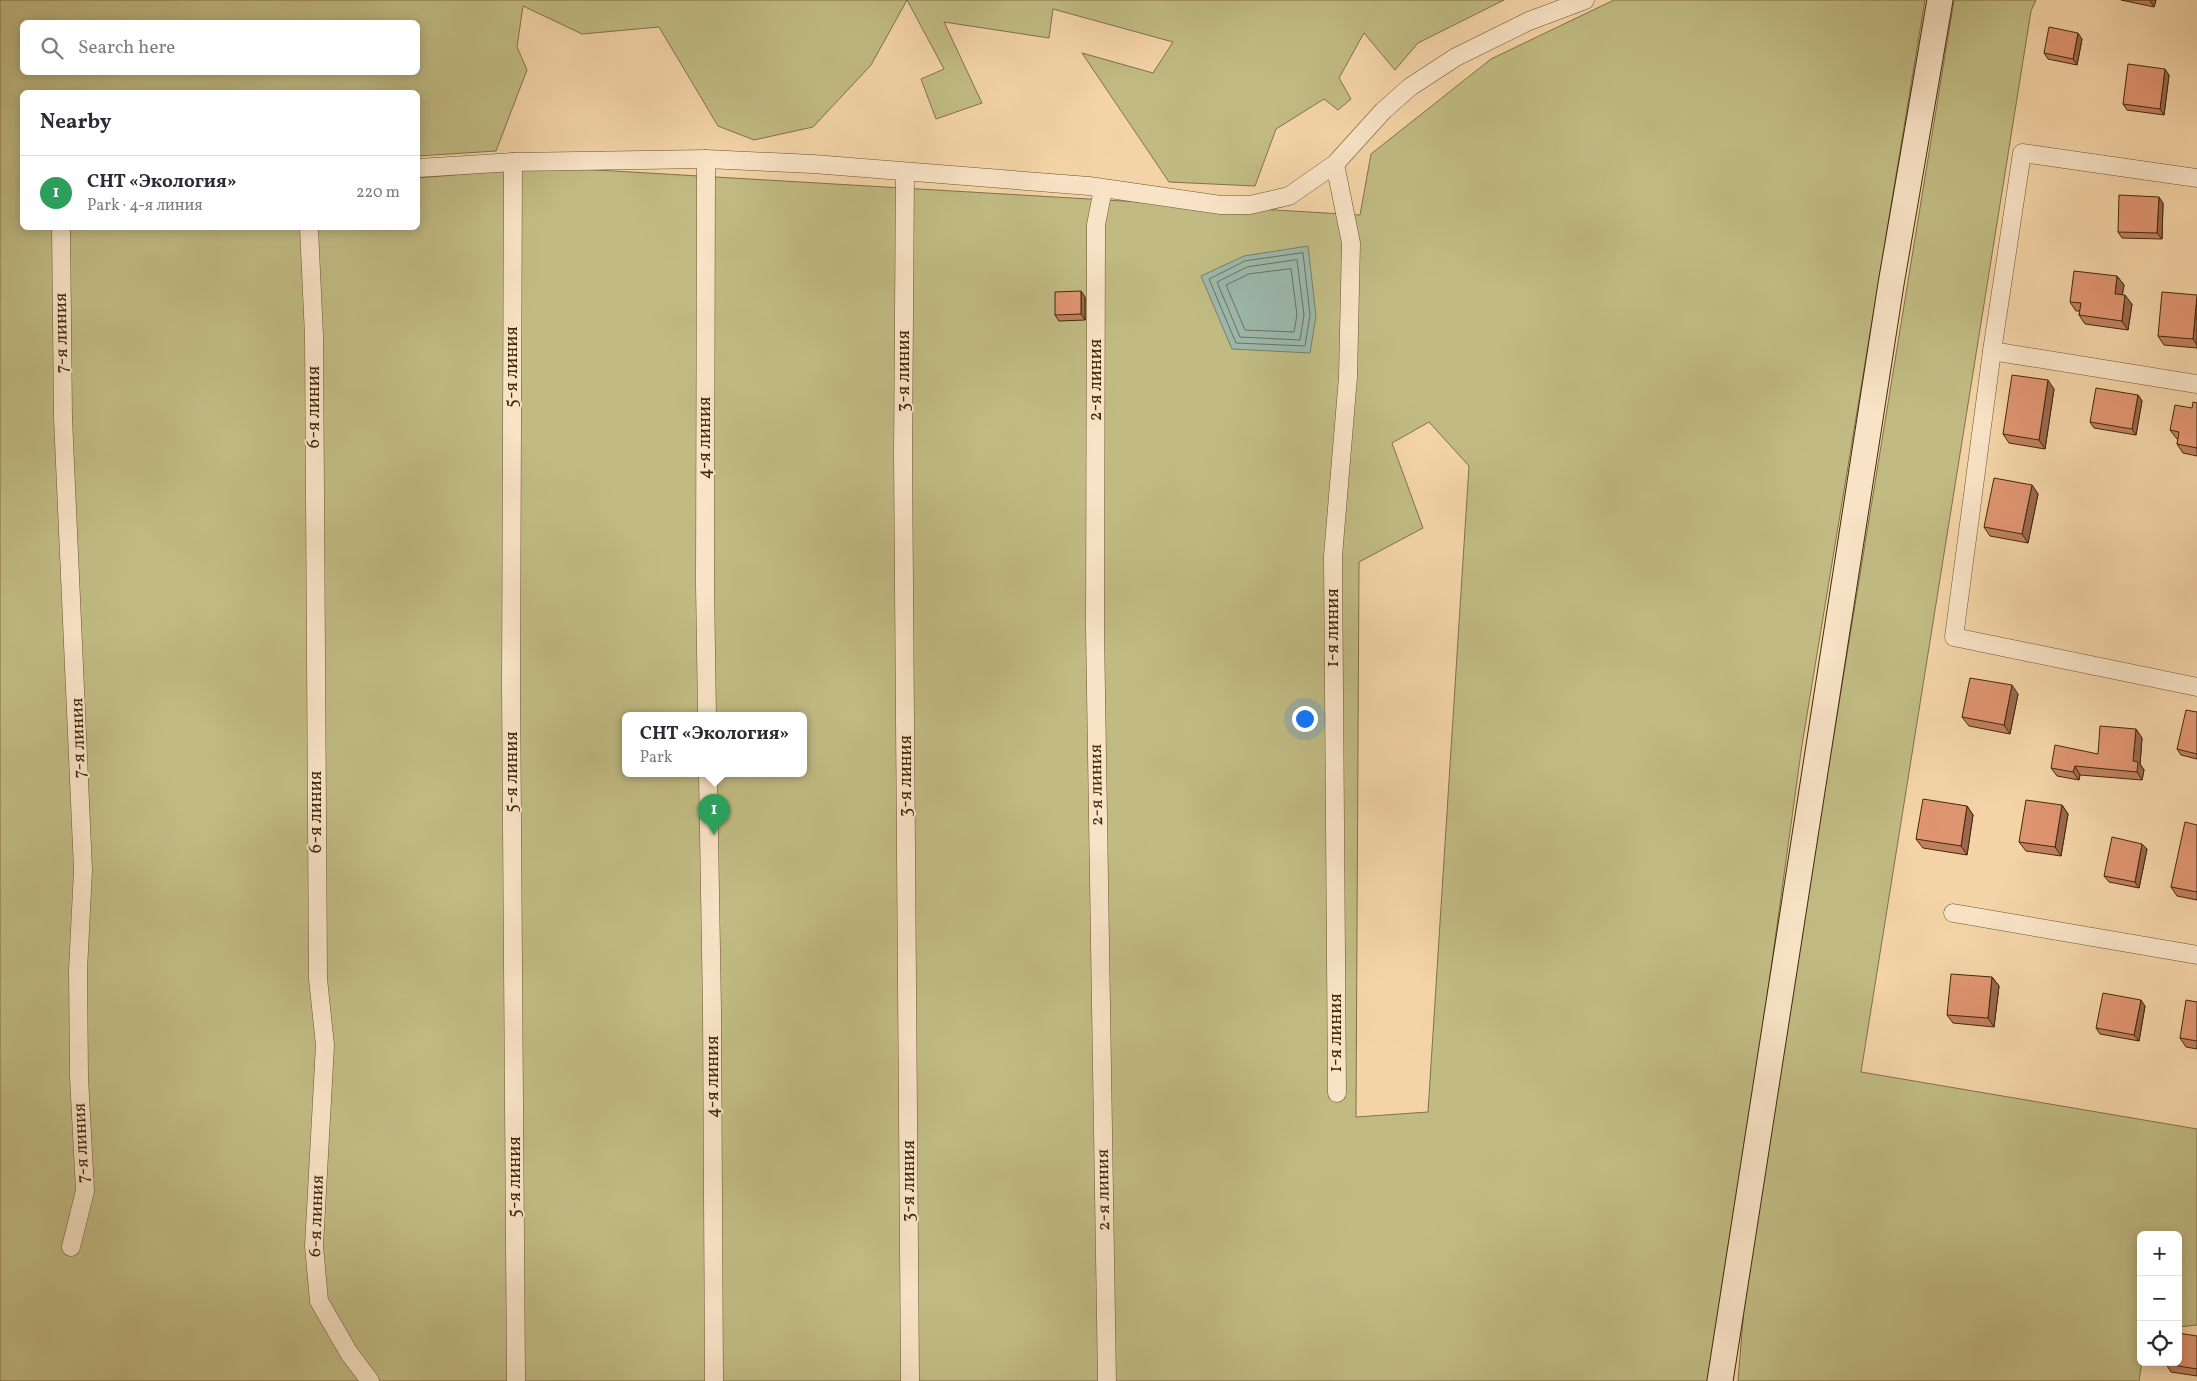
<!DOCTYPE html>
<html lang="en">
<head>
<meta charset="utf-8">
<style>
	:root { --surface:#fff; --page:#f7f7f7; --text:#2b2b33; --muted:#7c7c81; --line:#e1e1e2; --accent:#2563eb }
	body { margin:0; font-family:Vollkorn,serif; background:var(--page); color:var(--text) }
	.controls { position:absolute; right:15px; bottom:15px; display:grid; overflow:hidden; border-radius:8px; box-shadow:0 2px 12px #0003 }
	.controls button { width:45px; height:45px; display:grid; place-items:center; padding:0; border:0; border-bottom:1px solid var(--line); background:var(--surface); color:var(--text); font:25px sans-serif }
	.you { position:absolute; left:1304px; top:718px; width:18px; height:18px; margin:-12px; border:4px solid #fff; border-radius:50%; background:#1a73e8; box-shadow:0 0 0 8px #1a73e833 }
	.badge { display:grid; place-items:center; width:32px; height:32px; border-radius:50%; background:var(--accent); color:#fff; font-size:16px; font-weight:700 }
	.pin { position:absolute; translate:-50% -41px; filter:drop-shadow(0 1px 2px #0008) }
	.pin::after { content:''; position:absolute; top:26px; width:18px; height:15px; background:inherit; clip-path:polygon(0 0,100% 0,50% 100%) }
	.popup { position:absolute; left:622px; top:712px; width:185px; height:65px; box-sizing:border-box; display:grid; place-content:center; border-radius:8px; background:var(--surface); filter:drop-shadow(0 1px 4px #0005); font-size:16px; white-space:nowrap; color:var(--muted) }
	.popup b { font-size:19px; color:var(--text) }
	.popup::after { content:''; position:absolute; left:50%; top:100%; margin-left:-10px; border:10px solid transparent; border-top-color:var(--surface) }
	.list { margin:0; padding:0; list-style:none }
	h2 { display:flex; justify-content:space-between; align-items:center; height:65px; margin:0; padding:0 20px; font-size:21px }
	h2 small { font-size:16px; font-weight:400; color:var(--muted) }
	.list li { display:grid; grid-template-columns:32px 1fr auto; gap:15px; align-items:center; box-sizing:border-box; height:75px; padding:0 20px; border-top:1px solid var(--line) }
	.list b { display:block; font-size:19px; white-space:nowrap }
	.list p { margin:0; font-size:16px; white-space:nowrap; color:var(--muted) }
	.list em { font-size:16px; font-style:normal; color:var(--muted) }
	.icon { flex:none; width:28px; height:28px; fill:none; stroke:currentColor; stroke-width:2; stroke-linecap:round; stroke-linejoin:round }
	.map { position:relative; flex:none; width:2197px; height:1381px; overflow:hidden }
	.search { position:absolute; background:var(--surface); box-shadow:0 2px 12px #0003; left:20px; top:20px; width:400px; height:55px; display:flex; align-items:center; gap:12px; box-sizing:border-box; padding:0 18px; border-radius:8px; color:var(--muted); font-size:19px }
	.panel { position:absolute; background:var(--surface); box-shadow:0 2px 12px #0003; left:20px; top:90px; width:400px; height:140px; border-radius:8px }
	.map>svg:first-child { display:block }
</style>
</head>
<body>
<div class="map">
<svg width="2197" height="1381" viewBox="0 0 2197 1381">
	<rect width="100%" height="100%" fill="#f4d4a7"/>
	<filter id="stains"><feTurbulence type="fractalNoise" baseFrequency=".004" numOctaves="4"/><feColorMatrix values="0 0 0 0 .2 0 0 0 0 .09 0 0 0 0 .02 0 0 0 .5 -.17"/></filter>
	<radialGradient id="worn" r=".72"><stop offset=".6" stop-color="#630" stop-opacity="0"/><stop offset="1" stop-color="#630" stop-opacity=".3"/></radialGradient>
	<!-- green -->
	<g fill="#c1bb83" stroke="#817246" fill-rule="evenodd">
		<path d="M 0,0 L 1504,0 L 1418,43 L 1395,70 L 1364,33 L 1339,78 L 1351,99 L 1338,110 L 1324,99 L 1276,129 L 1255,186 L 1169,182 L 1082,53 L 1153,73 L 1173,42 L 1053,9 L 1049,38 L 944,22 L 982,103 L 936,119 L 921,79 L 944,69 L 907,0 L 871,65 L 813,127 L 754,140 L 718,126 L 659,27 L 582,34 L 523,6 L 517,47 L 527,70 L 496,151 L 418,156 L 418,92 L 22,92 L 22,228 L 418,228 L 418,178 L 546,167 L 1360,215 L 1371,154 L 1491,59 L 1614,0 L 1925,0 L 1802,745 L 1714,1381 L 0,1381 ZM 22,22 L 418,22 L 418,72 L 22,72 ZM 1429,422 L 1469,466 L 1428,1112 L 1356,1117 L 1359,562 L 1423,528 L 1392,443 ZM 625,716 L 803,716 L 803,774 L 625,774 Z"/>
		<path d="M 1954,0 L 2036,0 L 2031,11 L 1861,1072 L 2197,1129 L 2197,1325 L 2178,1327 L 2178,1235 L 2141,1235 L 2142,1362 L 2139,1381 L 1738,1381 L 1748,1259 Z"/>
	</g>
	<!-- water -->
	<path fill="#9cb8ab" stroke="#787f6b" d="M 1308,246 L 1316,316 L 1310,353 L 1232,349 L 1201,276 L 1244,256 Z"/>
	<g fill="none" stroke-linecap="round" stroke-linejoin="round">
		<!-- shore -->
		<g stroke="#6e715a" stroke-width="1">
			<path d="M 1303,253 L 1310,315 L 1305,346 L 1236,343 L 1209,279 L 1245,261 Z"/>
			<path d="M 1297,260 L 1304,315 L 1300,340 L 1240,337 L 1217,282 L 1247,267 Z"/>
			<path d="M 1291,269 L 1297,315 L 1294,332 L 1245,330 L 1226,285 L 1249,274 Z"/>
		</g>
		<!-- street casing -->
		<g stroke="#6e5431" stroke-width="19">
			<g id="street">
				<path d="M 706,159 L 705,584 L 707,716"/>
				<path d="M 513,162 L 511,687 L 516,1381"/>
				<path d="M 1335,164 L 1351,243 L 1348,377 L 1333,556 L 1337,1093"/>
				<path d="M 418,168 L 513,162 L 706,159 L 813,164 L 1089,186 L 1221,205 L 1250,205 L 1289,196 L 1335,164 L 1383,111 L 1410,87 L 1456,57 L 1529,21 L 1585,0"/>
				<path d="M 905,172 L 903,454 L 910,1381"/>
				<path d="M 2197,178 L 2022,153 L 1992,351 L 1954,637 L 2197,687"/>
				<path d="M 1103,189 L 1096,225 L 1095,629 L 1107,1381"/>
				<path d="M 61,228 L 63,418 L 83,870 L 78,970 L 79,1077 L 85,1191 L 71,1247"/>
				<path d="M 309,228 L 314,336 L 318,979 L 325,1045 L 314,1246 L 319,1301 L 349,1353 L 370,1381"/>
				<path d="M 1992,351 L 2197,384"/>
				<path d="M 708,774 L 712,1010 L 714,1381"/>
				<path d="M 1953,913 L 2197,955"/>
			</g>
		</g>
		<!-- secondary casing -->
		<g stroke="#412a0a" stroke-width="27">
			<path id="secondary" d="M 1720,1381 L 1891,284 L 1940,0"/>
		</g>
		<!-- street -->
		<use href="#street" stroke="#f8e3c6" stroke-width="18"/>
		<!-- secondary -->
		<use href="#secondary" stroke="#f8e3c6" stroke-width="25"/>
	</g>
	<!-- wall -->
	<g fill="#c18061" stroke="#412a0a">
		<path d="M 2121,0 L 2156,0 L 2154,7 Z"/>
		<path d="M 2082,39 L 2077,65 L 2048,59 L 2044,53 Z"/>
		<path d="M 2169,75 L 2164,115 L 2127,110 L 2123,104 Z"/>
		<path d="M 2163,203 L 2162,239 L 2122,238 L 2118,232 Z"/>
		<path d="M 2117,276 L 2124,285 L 2122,295 L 2132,304 L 2128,330 L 2085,324 L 2079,315 L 2080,311 L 2076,311 L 2070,302 Z"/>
		<path d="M 2197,295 L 2197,348 L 2164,345 L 2158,336 Z"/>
		<path d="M 1085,297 L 1085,320 L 1059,321 L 1055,315 Z"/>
		<path d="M 2054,389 L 2045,449 L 2009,443 L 2003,434 Z"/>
		<path d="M 2138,395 L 2142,401 L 2136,435 L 2094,428 L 2090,422 Z"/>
		<path d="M 2197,403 L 2197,456 L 2183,453 L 2177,444 L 2178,439 L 2177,439 L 2170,430 Z"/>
		<path d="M 2032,485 L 2038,494 L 2028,543 L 1990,536 L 1984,527 Z"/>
		<path d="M 2018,694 L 2010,734 L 1969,726 L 1962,717 Z"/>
		<path d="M 2197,712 L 2197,759 L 2181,755 L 2177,749 Z"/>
		<path d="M 2136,729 L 2142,738 L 2140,764 L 2144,770 L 2142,780 L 2080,775 L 2079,780 L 2057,776 L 2051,768 L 2098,754 Z"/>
		<path d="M 2062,805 L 2068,814 L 2061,856 L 2026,851 L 2019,842 Z"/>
		<path d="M 1967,806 L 1973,815 L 1967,855 L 1923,848 L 1916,839 Z"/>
		<path d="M 2197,825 L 2197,900 L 2177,896 L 2171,887 Z"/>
		<path d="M 2147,849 L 2139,888 L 2109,882 L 2104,876 Z"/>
		<path d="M 1992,977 L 1999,986 L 1994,1027 L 1953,1023 L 1947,1015 Z"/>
		<path d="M 2197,1002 L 2197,1049 L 2186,1047 L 2180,1038 Z"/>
		<path d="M 2145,1006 L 2139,1041 L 2100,1034 L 2096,1028 Z"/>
		<path d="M 2197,1336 L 2197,1376 L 2171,1372 L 2166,1364 Z"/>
	</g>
	<!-- shaded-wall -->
	<g fill="#9d684f" stroke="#412a0a">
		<path d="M 2150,0 L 2156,0 L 2154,7 L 2150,1 Z"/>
		<path d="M 2078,33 L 2082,39 L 2077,65 L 2073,59 Z"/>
		<path d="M 2165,69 L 2169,75 L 2164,115 L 2160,109 Z"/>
		<path d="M 2159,197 L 2163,203 L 2162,239 L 2157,233 Z"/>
		<path d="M 2117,276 L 2124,285 L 2121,303 L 2115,294 Z"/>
		<path d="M 1081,291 L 1085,297 L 1085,320 L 1081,314 Z"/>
		<path d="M 2125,295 L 2132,304 L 2128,330 L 2122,321 Z"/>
		<path d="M 2197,298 L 2197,345 L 2193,339 Z"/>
		<path d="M 2048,380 L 2054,389 L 2045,449 L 2039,440 Z"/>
		<path d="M 2138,395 L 2142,401 L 2136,435 L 2132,429 Z"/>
		<path d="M 2032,485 L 2038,494 L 2028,543 L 2022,534 Z"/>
		<path d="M 2012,685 L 2018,694 L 2010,734 L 2004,725 Z"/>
		<path d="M 2136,729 L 2142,738 L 2140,764 L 2144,770 L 2142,780 L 2137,772 L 2133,761 Z"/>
		<path d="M 2075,766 L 2080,775 L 2079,780 L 2073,772 Z"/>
		<path d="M 2062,805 L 2068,814 L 2061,856 L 2055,847 Z"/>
		<path d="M 1967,806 L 1973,815 L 1967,855 L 1961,846 Z"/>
		<path d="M 2142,844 L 2147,849 L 2139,888 L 2135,882 Z"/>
		<path d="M 1992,977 L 1999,986 L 1994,1027 L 1988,1018 Z"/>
		<path d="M 2141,1000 L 2145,1006 L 2139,1041 L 2134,1035 Z"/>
	</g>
	<!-- building -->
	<g fill="#e09571" stroke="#412a0a">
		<path d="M 2049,27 L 2078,33 L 2073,59 L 2044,53 Z"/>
		<path d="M 2128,64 L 2165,69 L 2160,109 L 2123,104 Z"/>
		<path d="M 2119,195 L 2159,197 L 2157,233 L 2118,232 Z"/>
		<path d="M 2074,271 L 2117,276 L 2115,294 L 2125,295 L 2122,321 L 2079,315 L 2081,303 L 2070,302 Z"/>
		<path d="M 1081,291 L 1081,314 L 1055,315 L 1055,292 Z"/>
		<path d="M 2162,292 L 2197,295 L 2193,339 L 2158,336 Z"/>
		<path d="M 2012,375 L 2048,380 L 2039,440 L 2003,434 Z"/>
		<path d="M 2096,388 L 2138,395 L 2132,429 L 2090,422 Z"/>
		<path d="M 2193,402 L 2197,403 L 2197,448 L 2177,444 L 2179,432 L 2170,430 L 2175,405 L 2192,408 Z"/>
		<path d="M 1994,478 L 2032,485 L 2022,534 L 1984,527 Z"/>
		<path d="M 1970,678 L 2012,685 L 2004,725 L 1962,717 Z"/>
		<path d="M 2186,710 L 2197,712 L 2197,754 L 2177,749 Z"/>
		<path d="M 2100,726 L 2136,729 L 2133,761 L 2138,762 L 2137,772 L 2075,766 L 2073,772 L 2051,768 L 2055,745 L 2098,754 Z"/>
		<path d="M 1923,799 L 1967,806 L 1961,846 L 1916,839 Z"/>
		<path d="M 2026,800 L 2062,805 L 2055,847 L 2019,842 Z"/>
		<path d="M 2185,822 L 2197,825 L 2197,892 L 2171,887 Z"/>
		<path d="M 2112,837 L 2142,844 L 2135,882 L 2104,876 Z"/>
		<path d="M 1951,974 L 1992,977 L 1988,1018 L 1947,1015 Z"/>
		<path d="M 2103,993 L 2141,1000 L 2134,1035 L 2096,1028 Z"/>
		<path d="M 2186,1000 L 2197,1002 L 2197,1041 L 2180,1038 Z"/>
		<path d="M 2178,1333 L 2197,1336 L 2197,1369 L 2166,1364 L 2166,1362 L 2178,1362 Z"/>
	</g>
	<g text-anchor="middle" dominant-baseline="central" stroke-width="4" stroke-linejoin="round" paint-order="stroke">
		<!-- street labels -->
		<g font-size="18" fill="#412a0a" stroke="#f8e3c6">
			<text transform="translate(62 333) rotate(-91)">7-я линия</text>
			<text transform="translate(512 367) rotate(-90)">5-я линия</text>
			<text transform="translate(904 371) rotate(-90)">3-я линия</text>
			<text transform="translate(1096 380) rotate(-90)">2-я линия</text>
			<text transform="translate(314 407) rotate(-90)">6-я линия</text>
			<text transform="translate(705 438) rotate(-90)">4-я линия</text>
			<text transform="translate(1333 628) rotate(-90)">1-я линия</text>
			<text transform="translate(79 738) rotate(-92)">7-я линия</text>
			<text transform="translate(512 772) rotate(-90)">5-я линия</text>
			<text transform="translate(906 776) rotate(-90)">3-я линия</text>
			<text transform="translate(1097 785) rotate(-91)">2-я линия</text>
			<text transform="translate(316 812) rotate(-90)">6-я линия</text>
			<text transform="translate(1336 1033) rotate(-90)">1-я линия</text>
			<text transform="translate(713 1077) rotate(-90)">4-я линия</text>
			<text transform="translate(82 1143) rotate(-93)">7-я линия</text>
			<text transform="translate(515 1177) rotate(-90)">5-я линия</text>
			<text transform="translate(909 1181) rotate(-90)">3-я линия</text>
			<text transform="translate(1104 1190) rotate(-91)">2-я линия</text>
			<text transform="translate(317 1216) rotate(-88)">6-я линия</text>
		</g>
	</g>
	<rect width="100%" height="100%" filter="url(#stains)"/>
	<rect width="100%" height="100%" fill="url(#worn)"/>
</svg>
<div class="controls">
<button>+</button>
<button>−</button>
<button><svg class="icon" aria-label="locate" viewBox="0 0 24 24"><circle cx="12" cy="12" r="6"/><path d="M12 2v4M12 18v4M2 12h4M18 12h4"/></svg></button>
</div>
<div class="you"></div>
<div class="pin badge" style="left:714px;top:835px;background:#2e9e5b">1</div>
<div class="popup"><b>СНТ «Экология»</b>Park</div>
<div class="search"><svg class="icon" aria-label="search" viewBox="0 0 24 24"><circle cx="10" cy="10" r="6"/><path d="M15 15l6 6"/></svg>Search here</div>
<section class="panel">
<h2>Nearby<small></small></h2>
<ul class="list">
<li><span class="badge" style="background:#2e9e5b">1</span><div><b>СНТ «Экология»</b><p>Park · 4-я линия</p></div><em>220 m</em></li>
</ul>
</section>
</div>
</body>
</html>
